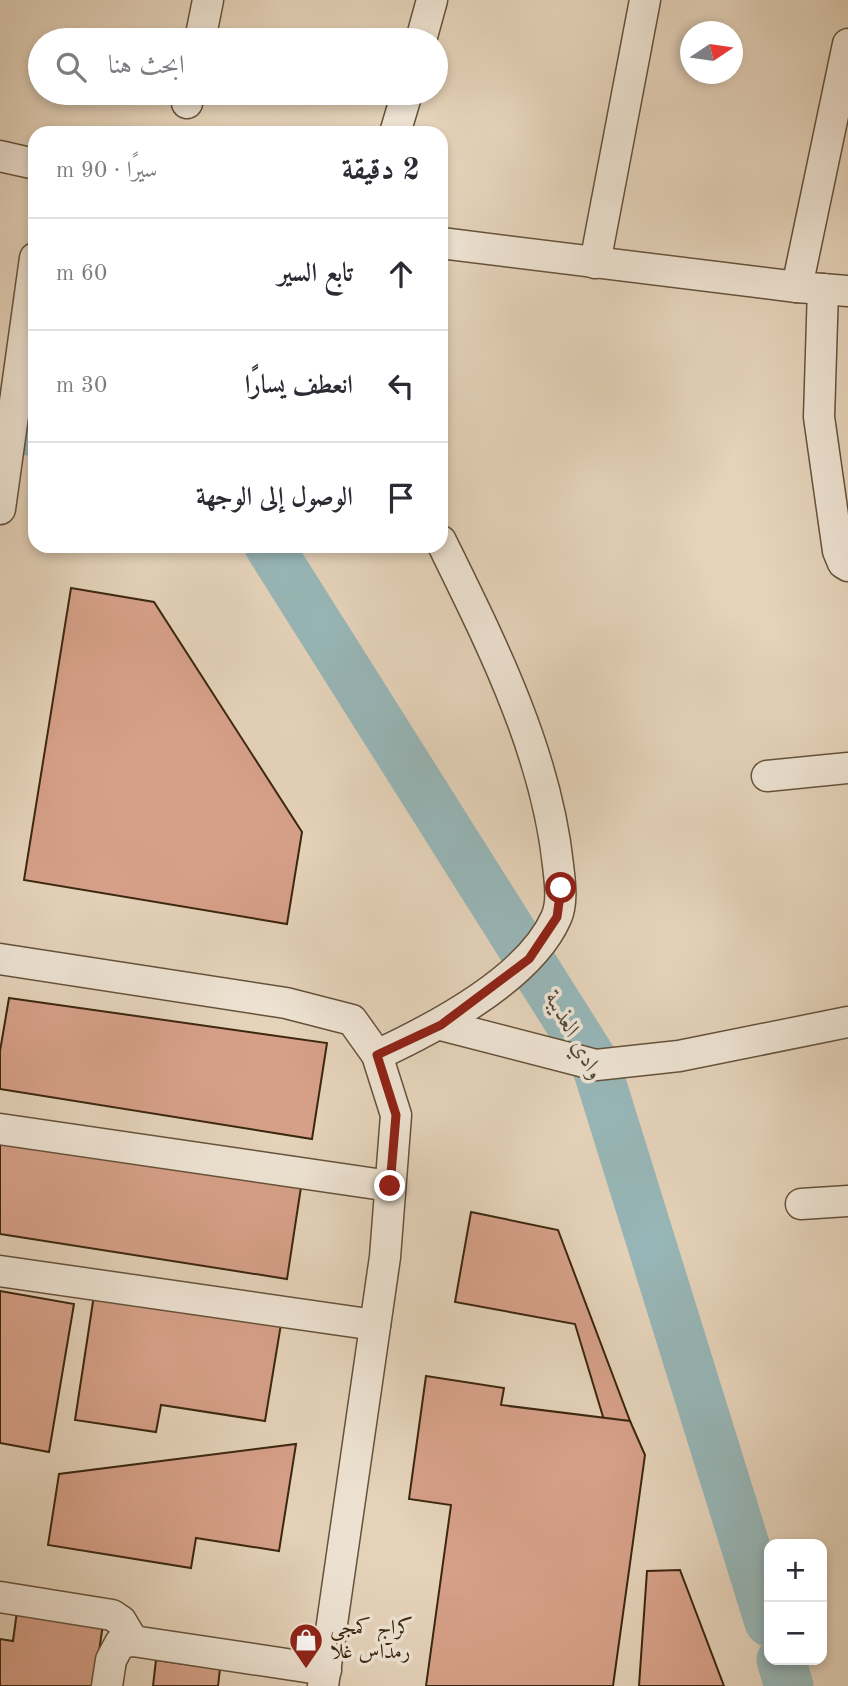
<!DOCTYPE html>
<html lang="ar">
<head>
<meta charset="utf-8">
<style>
	:root { --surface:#fff; --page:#f2f2f3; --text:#2b2b33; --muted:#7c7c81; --line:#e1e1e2 }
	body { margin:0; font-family:"Old Standard TT",Amiri,serif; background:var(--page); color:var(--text); direction:rtl }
	.controls { position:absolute; right:21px; bottom:21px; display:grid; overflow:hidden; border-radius:14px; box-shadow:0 4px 10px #0003 }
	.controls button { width:63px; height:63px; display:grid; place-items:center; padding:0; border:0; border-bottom:2px solid var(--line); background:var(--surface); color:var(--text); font:35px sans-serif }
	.compass { position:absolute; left:680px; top:21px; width:63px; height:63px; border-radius:50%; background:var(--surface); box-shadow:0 4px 10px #0003; rotate:77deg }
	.stop { position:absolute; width:21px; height:21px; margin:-16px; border:5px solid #8f2418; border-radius:50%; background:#fff }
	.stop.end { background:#8f2418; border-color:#fff; box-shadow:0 2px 7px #0008 }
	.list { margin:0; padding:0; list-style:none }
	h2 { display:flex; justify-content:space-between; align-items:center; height:91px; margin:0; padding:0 28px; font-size:30px }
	h2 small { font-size:23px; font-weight:400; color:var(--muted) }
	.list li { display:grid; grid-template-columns:46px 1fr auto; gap:21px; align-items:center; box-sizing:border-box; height:112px; padding:0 28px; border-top:2px solid var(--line) }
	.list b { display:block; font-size:26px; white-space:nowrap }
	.list em { font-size:23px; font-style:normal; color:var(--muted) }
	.icon { flex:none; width:38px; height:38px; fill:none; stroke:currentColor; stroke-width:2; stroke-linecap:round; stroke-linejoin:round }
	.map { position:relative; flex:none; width:848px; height:1686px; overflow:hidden; direction:ltr }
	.search { position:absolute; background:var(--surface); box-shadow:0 4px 10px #0003; left:28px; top:28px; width:420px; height:77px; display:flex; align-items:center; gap:18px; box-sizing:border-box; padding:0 24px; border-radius:38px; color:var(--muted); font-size:26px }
	.panel { position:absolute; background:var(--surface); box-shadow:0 4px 10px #0003; left:28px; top:126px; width:420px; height:427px; border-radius:21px; direction:rtl }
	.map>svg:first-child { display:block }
</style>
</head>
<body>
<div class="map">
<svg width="848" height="1686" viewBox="0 0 848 1686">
	<rect width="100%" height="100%" fill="#e4d2b9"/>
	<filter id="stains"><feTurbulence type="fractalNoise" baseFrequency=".00286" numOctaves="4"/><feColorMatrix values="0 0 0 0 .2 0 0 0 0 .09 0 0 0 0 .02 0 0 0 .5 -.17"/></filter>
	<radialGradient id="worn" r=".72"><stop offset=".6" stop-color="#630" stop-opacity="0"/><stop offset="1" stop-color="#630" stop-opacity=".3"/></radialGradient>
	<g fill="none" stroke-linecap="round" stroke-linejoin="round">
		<!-- river -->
		<g stroke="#97b6b7" stroke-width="49">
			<path d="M 0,426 L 35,432"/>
			<path d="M 269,546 L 596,1065 L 769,1622"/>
			<path d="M 781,1660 L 789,1686"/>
		</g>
	</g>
	<!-- building -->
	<g fill="#d6a088" stroke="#3b2710" stroke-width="2">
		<path d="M 71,588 L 154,602 L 302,832 L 287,924 L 24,880 Z"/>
		<path d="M 9,998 L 327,1043 L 312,1139 L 0,1089 L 0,1051 Z"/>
		<path d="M 0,1139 L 301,1187 L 287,1279 L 0,1234 Z"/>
		<path d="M 471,1212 L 558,1230 L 630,1421 L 604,1420 L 575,1324 L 455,1302 Z"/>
		<path d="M 0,1291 L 74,1304 L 49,1452 L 0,1443 Z"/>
		<path d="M 94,1295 L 281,1324 L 265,1421 L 161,1405 L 156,1432 L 75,1420 Z"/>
		<path d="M 426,1376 L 504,1388 L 501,1405 L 630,1421 L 645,1455 L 613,1686 L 426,1686 L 451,1505 L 409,1499 Z"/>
		<path d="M 296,1444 L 279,1551 L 196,1538 L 191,1568 L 48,1545 L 59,1474 Z"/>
		<path d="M 680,1570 L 724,1686 L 639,1686 L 647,1571 Z"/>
		<path d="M 17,1611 L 103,1624 L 94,1686 L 0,1686 L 0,1639 L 13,1641 Z"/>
		<path d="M 156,1660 L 220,1669 L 218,1686 L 153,1686 Z"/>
	</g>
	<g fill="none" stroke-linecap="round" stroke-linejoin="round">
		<!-- minor casing -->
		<g stroke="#65523a" stroke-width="33">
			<g id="minor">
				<path d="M 200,40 L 208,0"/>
				<path d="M 421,40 L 432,0"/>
				<path d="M 187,103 L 189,93"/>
				<path d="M 395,133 L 407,93"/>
				<path d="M 0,156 L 35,164"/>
				<path d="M 441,243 L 797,287 L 848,291"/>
				<path d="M 595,263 L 645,0"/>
				<path d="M 797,287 L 848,44"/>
				<path d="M 823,289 L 819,417 L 838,551 L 843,563 L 848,566"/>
				<path d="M 0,509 L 35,258"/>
				<path d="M 767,776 L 848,768"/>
				<path d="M 0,959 L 286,1003 L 352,1020 L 377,1055 L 396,1115 L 385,1257 L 323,1686"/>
				<path d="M 441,1025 L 596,1065 L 679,1056 L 848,1022"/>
				<path d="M 377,1055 C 435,1028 529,979 556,918 C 563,903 560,882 558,865 C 546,751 491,643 441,541"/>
				<path d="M 0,1129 L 390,1186"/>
				<path d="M 801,1204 L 848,1201"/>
				<path d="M 0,1271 L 375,1325"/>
				<path d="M 0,1597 L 112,1615 L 121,1621 L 133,1641"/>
				<path d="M 107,1686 L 111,1660 L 120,1643 L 133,1641 L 326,1670"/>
			</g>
		</g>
		<!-- minor -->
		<use href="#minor" stroke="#ede2d2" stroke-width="30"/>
	</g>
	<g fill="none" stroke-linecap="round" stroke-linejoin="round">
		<!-- route -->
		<path stroke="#8f2418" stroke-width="9" d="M 390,1186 L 396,1115 L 377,1055 L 441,1025 L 529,959 L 557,917 L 561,888"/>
	</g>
	<!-- icons -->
	<defs>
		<g id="shop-pin" transform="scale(1.75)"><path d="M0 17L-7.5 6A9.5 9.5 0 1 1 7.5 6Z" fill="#8f2418" stroke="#ede2d2"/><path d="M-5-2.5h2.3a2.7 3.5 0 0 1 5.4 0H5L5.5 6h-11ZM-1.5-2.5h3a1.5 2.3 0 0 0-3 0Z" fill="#fff"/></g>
	</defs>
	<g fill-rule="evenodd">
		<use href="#shop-pin" x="306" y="1640"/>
	</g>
	<g text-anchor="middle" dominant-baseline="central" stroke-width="7" stroke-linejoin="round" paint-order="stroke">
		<!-- poi labels -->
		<g font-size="21" fill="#3b2710" stroke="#ede2d2" text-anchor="start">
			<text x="330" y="1628">كراج كمجي<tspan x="330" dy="24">رمداس غلا</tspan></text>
		</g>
		<!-- water labels -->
		<g font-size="23" font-style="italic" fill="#524b3a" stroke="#ede2d2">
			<text transform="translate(574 1036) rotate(61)">وادي العذيبة</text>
		</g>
	</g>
	<rect width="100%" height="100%" filter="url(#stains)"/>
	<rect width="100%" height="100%" fill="url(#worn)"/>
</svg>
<div class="controls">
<button>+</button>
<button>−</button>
</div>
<svg class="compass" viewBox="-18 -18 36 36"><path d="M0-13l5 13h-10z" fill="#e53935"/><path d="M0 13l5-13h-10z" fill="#7c7c81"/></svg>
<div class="stop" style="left:561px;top:888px"></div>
<div class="stop end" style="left:390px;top:1186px"></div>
<div class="search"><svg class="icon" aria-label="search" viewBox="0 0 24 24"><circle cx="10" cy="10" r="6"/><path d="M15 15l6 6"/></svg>ابحث هنا</div>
<section class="panel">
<h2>2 دقيقة<small>سيرًا · 90 m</small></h2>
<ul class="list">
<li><svg class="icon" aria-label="ahead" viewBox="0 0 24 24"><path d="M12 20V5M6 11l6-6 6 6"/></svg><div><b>تابع السير</b></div><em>60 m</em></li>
<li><svg class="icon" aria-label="left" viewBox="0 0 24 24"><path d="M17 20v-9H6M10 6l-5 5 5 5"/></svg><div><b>انعطف يسارًا</b></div><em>30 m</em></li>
<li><svg class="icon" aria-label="arrive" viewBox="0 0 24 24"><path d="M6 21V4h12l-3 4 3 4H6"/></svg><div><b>الوصول إلى الوجهة</b></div></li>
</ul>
</section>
</div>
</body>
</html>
